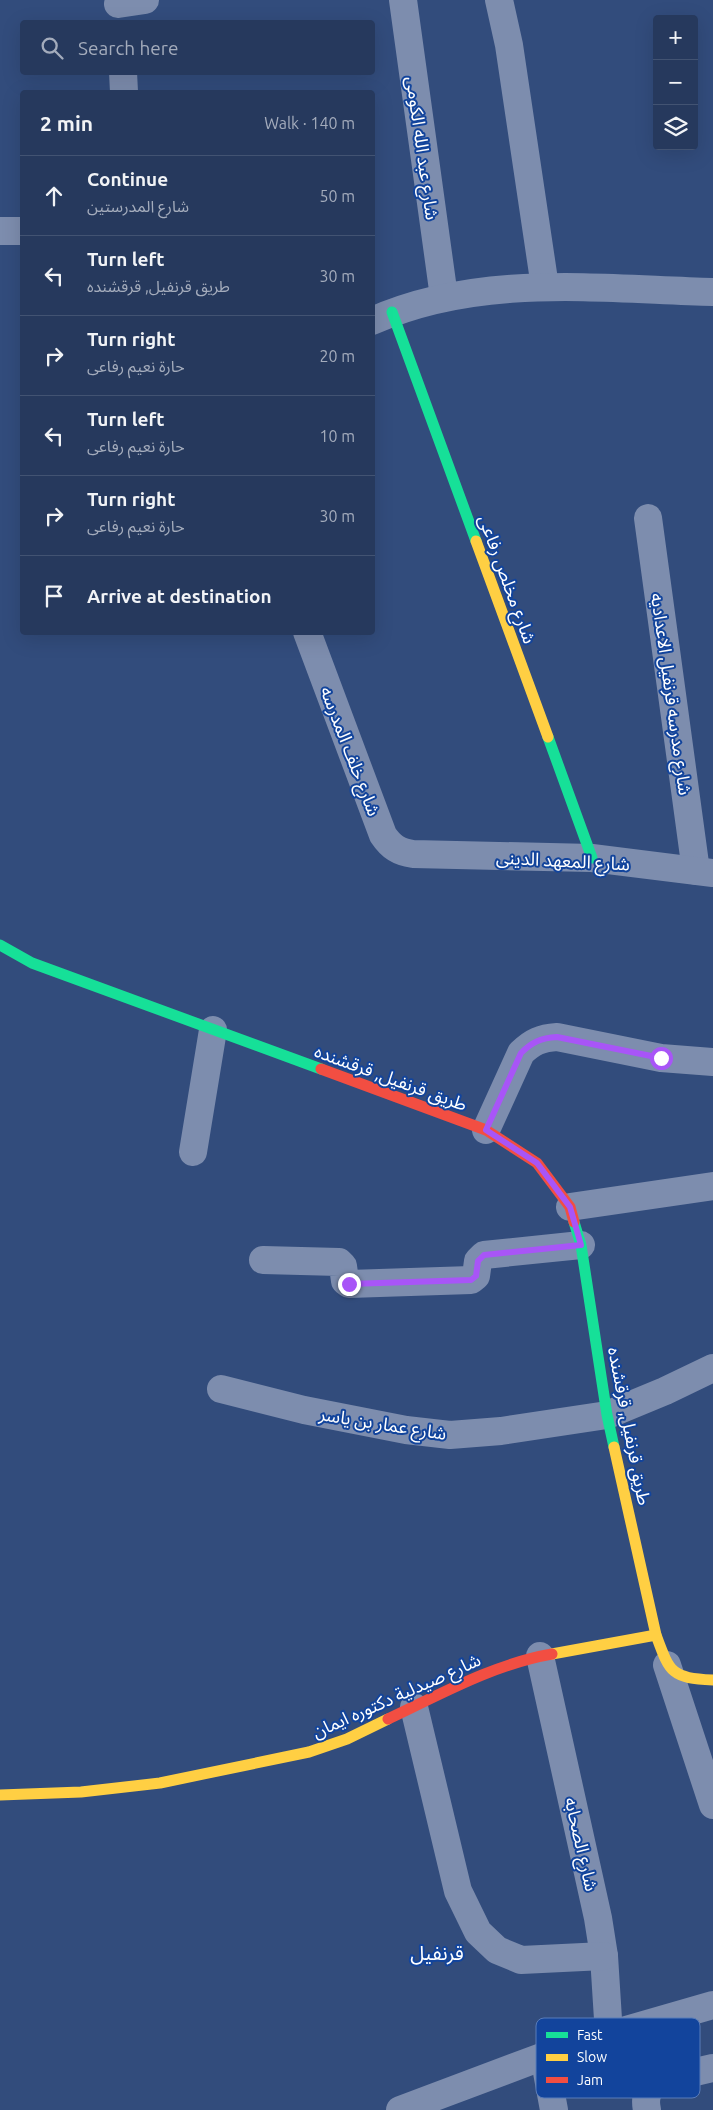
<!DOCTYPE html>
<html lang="en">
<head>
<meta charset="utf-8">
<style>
	:root { --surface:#26395d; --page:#324466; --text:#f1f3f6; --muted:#a4acbc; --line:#425372 }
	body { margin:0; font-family:Ubuntu,"Noto Sans Arabic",sans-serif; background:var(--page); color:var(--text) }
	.controls { position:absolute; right:15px; top:15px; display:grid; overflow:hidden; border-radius:5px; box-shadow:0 5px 20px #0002 }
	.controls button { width:45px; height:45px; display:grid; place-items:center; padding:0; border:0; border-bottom:1px solid var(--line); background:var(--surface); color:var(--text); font:25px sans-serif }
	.stop { position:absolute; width:15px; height:15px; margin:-11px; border:4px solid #a855f7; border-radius:50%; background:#fff }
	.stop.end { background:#a855f7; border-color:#fff; box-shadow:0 1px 5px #0008 }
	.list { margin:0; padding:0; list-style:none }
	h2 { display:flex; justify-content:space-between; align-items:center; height:65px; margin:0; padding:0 20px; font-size:21px }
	h2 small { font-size:16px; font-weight:400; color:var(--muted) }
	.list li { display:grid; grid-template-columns:32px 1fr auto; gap:15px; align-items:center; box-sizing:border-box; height:80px; padding:0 20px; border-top:1px solid var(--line) }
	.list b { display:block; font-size:19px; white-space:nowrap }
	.list p { margin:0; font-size:16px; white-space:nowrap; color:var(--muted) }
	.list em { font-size:16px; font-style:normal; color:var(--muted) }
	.icon { flex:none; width:28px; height:28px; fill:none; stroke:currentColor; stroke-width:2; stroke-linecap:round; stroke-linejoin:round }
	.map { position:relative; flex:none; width:713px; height:2110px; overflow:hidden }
	.search { position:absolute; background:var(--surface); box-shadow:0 5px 20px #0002; left:20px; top:20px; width:355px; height:55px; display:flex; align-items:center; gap:12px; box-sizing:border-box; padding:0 18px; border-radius:5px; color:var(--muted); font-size:19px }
	.panel { position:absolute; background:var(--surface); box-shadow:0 5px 20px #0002; left:20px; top:90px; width:355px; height:545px; border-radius:5px }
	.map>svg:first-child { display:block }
</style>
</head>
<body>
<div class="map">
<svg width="713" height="2110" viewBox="0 0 713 2110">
	<rect width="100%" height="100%" fill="#324c7c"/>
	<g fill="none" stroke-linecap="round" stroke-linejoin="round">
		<!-- street -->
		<g stroke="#7d8dae" stroke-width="28">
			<path d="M 403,0 L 444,297"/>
			<path d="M 499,0 L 509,45 L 545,287"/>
			<path d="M 118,4 L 145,0"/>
			<path d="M 123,72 L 124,92"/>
			<path d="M 0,231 L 22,231"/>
			<path d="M 372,321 C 480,273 599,289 713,292"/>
			<path d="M 648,518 L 696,871"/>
			<path d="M 307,632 L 383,835 C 391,847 399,852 413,854 L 592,858 L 713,873"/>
			<path d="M 486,1130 L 521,1053 C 532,1042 541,1038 557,1037 L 661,1058 L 713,1062"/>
			<path d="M 193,1152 L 213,1030"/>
			<path d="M 570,1207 L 713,1186"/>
			<path d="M 263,1260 L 339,1262 L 343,1266 L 345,1281 L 349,1284 L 471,1280 L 476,1276 L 478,1261 L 484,1255 L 581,1245"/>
			<path d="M 221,1389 L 304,1410 L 406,1430 L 450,1435 L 501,1431 L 607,1415 L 665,1391 L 713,1368"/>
			<path d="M 540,1656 L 598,1918 L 604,1956 L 609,2035"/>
			<path d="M 667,1665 L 713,1805"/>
			<path d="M 414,1707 L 458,1891 L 478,1932 L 497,1950 L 521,1960 L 604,1956"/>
			<path d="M 544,2056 L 554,2110"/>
			<path d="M 400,2110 L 544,2056 L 609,2035 L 713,2005"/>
			<path d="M 647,2110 C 644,2096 648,2087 661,2080 L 713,2068"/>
		</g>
		<!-- fast -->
		<g stroke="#16e098" stroke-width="11">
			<path d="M 392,312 L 476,541"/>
			<path d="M 548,737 L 592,858"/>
			<path d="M 0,945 L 32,963 L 321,1069"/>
			<path d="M 574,1222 L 581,1245 L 607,1415 L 614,1447"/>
		</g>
		<!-- slow -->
		<g stroke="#ffcf43" stroke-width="11">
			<path d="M 476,541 L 548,737"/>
			<path d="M 614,1447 L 656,1635 C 670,1673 671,1678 713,1680"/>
			<path d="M 552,1654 L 656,1635"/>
			<path d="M 0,1795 L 81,1792 L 160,1783 L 309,1752 L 347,1739 L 388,1719"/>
		</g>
		<!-- jam -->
		<g stroke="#f24e42" stroke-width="11">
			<path d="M 321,1069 L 486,1130 L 537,1163 L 570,1207 L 574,1222"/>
			<path d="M 388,1719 C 441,1694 494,1664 552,1654"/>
		</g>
	</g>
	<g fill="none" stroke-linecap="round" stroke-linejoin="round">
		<!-- route -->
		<path stroke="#a855f7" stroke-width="6" d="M 349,1284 L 471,1280 L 476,1276 L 478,1261 L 484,1255 L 581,1245 L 570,1207 L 537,1163 L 486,1130 L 521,1053 C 532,1042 541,1038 557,1037 L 661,1058"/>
	</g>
	<g text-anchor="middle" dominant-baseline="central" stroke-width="4" stroke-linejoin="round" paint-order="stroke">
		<!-- street labels -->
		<g font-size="18" fill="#fff" stroke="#12449c">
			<text transform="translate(423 148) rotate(82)">شارع عبد الله الكومى</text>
			<text transform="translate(508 579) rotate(70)">شارع مخلص رفاعى</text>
			<text transform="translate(672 694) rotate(82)">شارع مدرسه قرنفيل الاعداديه</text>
			<text transform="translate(351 751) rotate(69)">شارع خلف المدرسه</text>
			<text transform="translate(563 860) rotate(3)">شارع المعهد الدينى</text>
			<text transform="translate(391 1077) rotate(20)">طريق قرنفيل, قرقشنده</text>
			<text transform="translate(383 1423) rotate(9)">شارع عمار بن ياسر</text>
			<text transform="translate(630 1426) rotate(79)">طريق قرنفيل, قرقشنده</text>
			<text transform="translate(396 1695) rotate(-24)">شارع صيدلية دكتوره ايمان</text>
			<text transform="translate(582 1844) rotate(77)">شارع الصحابه</text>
		</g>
		<!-- quarter labels -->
		<g font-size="20" fill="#fff" stroke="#12449c">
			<text x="437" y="1952">قرنفيل</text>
		</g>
	</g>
	<!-- legend -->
	<rect x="536" y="2018" width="164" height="80" rx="8" fill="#12449c" stroke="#597cba" stroke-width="1"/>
	<rect x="546" y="2032" width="22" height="6" fill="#16e098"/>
	<rect x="546" y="2054" width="22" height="7" fill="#ffcf43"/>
	<rect x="546" y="2077" width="22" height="6" fill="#f24e42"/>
	<g font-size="14" fill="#fff">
		<text x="577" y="2040">Fast</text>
		<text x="577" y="2062">Slow</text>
		<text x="577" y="2085">Jam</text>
	</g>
</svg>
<div class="controls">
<button>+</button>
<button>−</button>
<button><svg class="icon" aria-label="layers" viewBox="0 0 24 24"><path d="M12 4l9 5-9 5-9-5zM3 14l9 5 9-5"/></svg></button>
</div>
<div class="stop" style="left:661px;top:1058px"></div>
<div class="stop end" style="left:349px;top:1284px"></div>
<div class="search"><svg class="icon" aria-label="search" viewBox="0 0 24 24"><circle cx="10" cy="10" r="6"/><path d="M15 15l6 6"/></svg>Search here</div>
<section class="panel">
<h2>2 min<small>Walk · 140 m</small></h2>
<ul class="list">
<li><svg class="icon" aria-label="ahead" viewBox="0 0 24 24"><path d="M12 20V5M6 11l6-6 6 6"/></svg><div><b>Continue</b><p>شارع المدرستين</p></div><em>50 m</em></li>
<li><svg class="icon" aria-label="left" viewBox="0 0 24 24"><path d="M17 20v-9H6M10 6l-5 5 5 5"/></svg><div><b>Turn left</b><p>طريق قرنفيل, قرقشنده</p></div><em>30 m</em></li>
<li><svg class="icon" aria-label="right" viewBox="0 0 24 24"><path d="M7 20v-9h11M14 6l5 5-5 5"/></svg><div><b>Turn right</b><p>حارة نعيم رفاعى</p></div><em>20 m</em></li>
<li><svg class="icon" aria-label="left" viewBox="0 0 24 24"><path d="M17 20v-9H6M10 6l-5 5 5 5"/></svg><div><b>Turn left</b><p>حارة نعيم رفاعى</p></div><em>10 m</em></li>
<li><svg class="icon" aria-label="right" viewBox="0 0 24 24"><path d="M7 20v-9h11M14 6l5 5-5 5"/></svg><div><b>Turn right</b><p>حارة نعيم رفاعى</p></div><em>30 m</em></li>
<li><svg class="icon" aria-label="arrive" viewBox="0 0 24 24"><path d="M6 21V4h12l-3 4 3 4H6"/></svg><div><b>Arrive at destination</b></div></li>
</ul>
</section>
</div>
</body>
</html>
